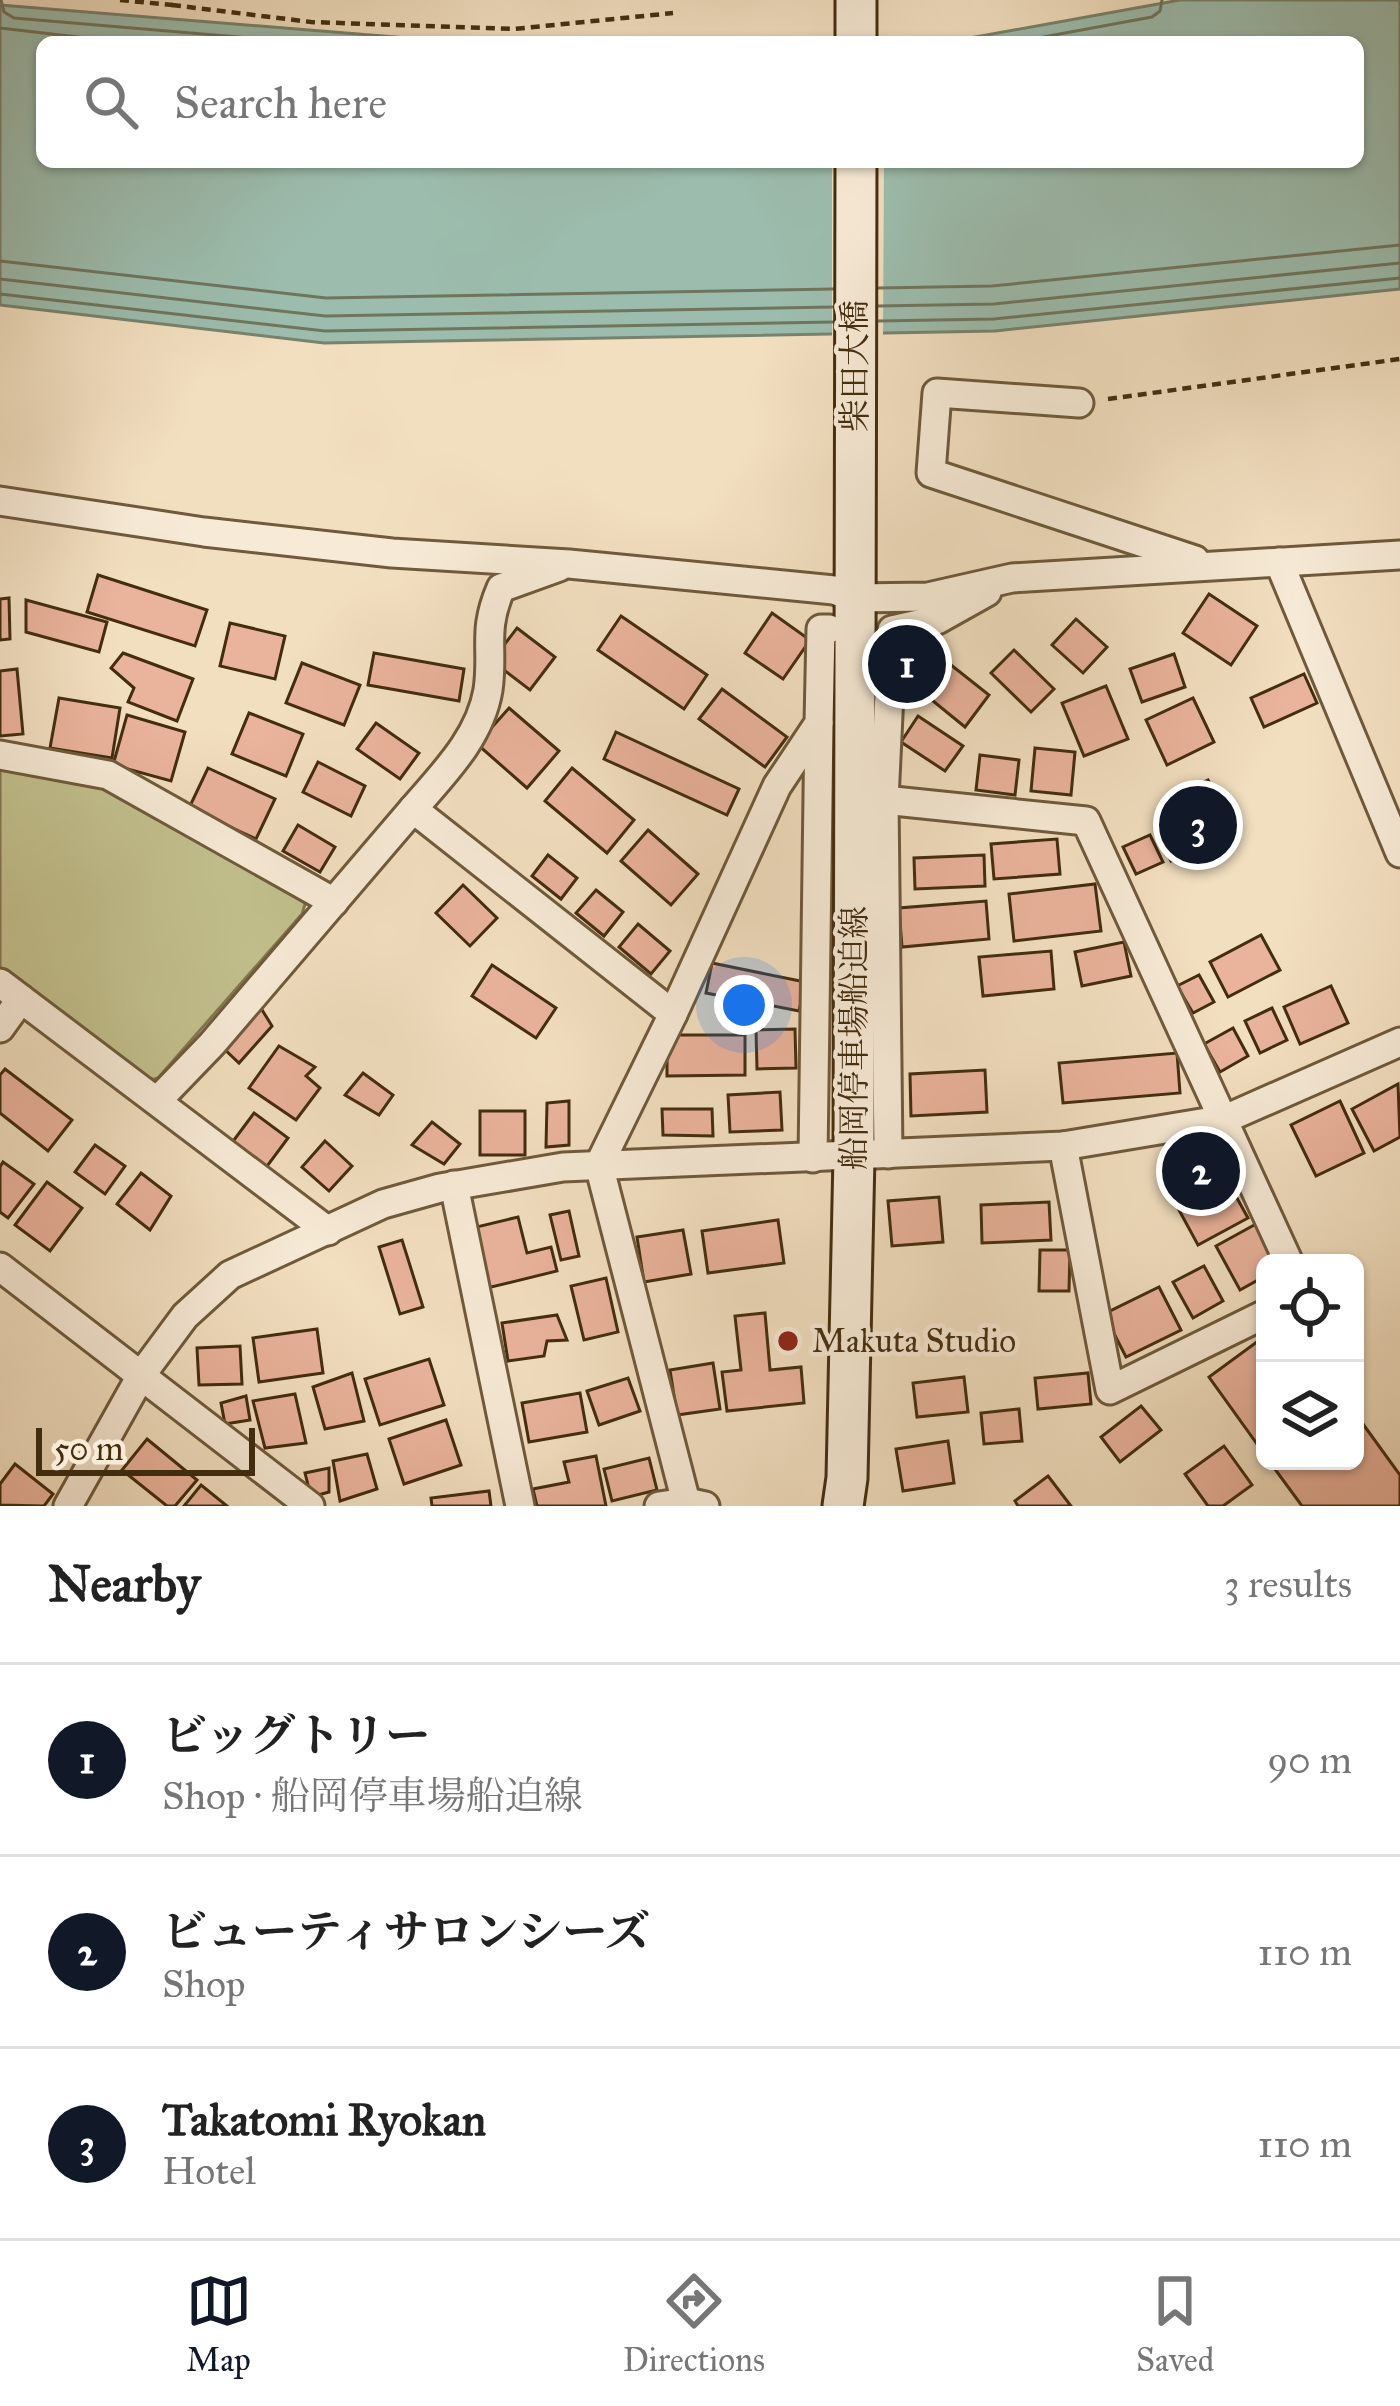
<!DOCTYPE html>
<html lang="en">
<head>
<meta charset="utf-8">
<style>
	:root { --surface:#fff; --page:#f2f2f2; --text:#222; --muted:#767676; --line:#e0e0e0; --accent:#111827 }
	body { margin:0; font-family:"IM FELL Great Primer","Noto Serif JP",serif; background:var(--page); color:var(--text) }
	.controls { position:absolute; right:36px; bottom:36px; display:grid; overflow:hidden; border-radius:18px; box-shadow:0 3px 9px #0004 }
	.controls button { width:108px; height:108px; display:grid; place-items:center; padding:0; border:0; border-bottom:3px solid var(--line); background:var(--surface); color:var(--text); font:60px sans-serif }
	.scale { position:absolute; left:36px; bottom:30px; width:219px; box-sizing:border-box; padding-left:12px; border:6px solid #432d0f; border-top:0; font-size:33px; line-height:42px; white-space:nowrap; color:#432d0f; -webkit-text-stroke:9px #f7ead6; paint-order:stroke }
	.you { position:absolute; left:744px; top:1005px; width:42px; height:42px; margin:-30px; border:9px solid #fff; border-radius:50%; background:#1a73e8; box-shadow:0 0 0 18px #1a73e833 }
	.badge { display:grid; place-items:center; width:78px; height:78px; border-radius:50%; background:var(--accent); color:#fff; font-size:39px; font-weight:700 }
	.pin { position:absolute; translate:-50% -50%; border:6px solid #fff; box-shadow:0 3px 12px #0006 }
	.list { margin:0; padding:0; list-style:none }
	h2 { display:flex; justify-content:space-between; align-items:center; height:156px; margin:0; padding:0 48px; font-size:51px }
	h2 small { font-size:39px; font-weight:400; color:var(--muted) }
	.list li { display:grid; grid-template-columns:78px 1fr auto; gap:36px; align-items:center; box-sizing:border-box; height:192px; padding:0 48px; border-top:3px solid var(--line) }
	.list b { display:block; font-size:45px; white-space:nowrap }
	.list p { margin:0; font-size:39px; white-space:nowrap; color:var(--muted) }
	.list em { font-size:39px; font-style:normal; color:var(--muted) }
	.icon { flex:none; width:66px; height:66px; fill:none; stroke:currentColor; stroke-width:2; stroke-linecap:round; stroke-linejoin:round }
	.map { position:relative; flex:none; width:1400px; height:1506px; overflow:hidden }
	.search { position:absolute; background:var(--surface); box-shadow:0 3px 9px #0004; left:36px; right:36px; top:36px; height:132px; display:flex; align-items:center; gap:30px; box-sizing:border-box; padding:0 42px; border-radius:18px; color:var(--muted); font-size:45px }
	.sheet { height:732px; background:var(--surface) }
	nav { display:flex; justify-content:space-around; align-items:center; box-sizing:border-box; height:168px; border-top:3px solid var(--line); background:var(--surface); font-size:33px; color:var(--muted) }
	nav a { display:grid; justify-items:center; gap:6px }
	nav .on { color:var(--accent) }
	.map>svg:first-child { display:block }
</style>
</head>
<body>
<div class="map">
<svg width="1400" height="1506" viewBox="0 0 1400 1506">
	<rect width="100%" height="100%" fill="#f2dfc0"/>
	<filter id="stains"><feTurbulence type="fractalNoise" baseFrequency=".00167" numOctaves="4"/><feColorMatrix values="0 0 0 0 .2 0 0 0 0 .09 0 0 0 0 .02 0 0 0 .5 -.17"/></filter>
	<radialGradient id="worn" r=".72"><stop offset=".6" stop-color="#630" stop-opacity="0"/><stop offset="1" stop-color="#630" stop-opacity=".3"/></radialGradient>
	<!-- green -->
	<path fill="#c2c08d" stroke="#82764e" stroke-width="3" d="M 0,768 L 95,784 L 291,887 L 306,901 L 302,914 L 158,1078 L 145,1081 L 0,975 Z"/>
	<!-- water -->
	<path fill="#9cbdae" stroke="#78836e" stroke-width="3" d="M 1180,0 L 1400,0 L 1400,289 L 995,331 L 324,343 L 0,305 L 0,5 L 456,42 L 42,42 L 42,162 L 1358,162 L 1358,42 L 948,42 Z"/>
	<!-- pier -->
	<path fill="#f2dfc0" d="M 832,162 L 884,162 L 883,339 L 832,340 Z"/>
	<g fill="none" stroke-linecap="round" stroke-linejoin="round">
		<!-- shore -->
		<g stroke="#70755e" stroke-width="3">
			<path d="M 1,0 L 4,12 L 14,18 L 298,42"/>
			<path d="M 0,28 L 121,42"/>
			<path d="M 1016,42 L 1152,17 L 1160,11 L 1162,0"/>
			<path d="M 0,261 L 326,298 L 833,289"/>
			<path d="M 0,279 L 325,316 L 833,307"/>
			<path d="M 878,288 L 992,286 L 1400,245"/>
			<path d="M 0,294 L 325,331 L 833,322"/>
			<path d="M 878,306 L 994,304 L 1400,263"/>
			<path d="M 878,321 L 994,319 L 1400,278"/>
		</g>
	</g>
	<!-- building -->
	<g fill="#eab39c" stroke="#432d0f" stroke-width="3">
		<path d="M 98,575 L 207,610 L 195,646 L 87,612 Z"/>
		<path d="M 1209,594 L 1257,626 L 1231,665 L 1183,633 Z"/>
		<path d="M 9,598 L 10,639 L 0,640 L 0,599 Z"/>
		<path d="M 26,600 L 107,622 L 99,652 L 26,632 Z"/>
		<path d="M 772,613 L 810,640 L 783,679 L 745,653 Z"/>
		<path d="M 621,616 L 707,675 L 684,709 L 598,650 Z"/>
		<path d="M 1076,619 L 1107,647 L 1083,673 L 1052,645 Z"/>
		<path d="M 230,623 L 285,636 L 275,679 L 220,666 Z"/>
		<path d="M 517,628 L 555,657 L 530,690 L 492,661 Z"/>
		<path d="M 1014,650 L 1054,689 L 1031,712 L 991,673 Z"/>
		<path d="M 123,653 L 193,679 L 177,721 L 128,702 L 134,688 L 111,668 Z"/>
		<path d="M 374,653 L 464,669 L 459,701 L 368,685 Z"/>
		<path d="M 1174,654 L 1185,687 L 1142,702 L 1130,669 Z"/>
		<path d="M 946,661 L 989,695 L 965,727 L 922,692 Z"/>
		<path d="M 302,663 L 360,685 L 344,725 L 286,703 Z"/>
		<path d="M 17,669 L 23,734 L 0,736 L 0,671 Z"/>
		<path d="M 1304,674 L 1317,703 L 1264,727 L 1251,698 Z"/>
		<path d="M 1106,686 L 1128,739 L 1084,756 L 1062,703 Z"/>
		<path d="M 722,689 L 787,737 L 765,767 L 699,719 Z"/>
		<path d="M 59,698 L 120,708 L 112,758 L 50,748 Z"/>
		<path d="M 1193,698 L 1214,742 L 1167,765 L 1146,720 Z"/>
		<path d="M 509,708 L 559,751 L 527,788 L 477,744 Z"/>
		<path d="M 249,713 L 303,734 L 286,776 L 232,754 Z"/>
		<path d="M 127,715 L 185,732 L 171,781 L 113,765 Z"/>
		<path d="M 918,716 L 963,746 L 945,771 L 901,742 Z"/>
		<path d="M 376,723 L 419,753 L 400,779 L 357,749 Z"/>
		<path d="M 616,732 L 739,789 L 727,815 L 604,759 Z"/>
		<path d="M 1035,748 L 1075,752 L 1071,795 L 1031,791 Z"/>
		<path d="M 980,755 L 1019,760 L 1015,795 L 976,790 Z"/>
		<path d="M 318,762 L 365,786 L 351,816 L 303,792 Z"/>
		<path d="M 208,768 L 275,799 L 256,839 L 189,808 Z"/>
		<path d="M 572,768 L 634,820 L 607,853 L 545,801 Z"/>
		<path d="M 1208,780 L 1233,831 L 1202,845 L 1177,795 Z"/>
		<path d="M 1181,820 L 1195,850 L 1171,861 L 1157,831 Z"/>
		<path d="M 298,825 L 335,847 L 320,872 L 283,851 Z"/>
		<path d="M 648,830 L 698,874 L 671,905 L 621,861 Z"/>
		<path d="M 1150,835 L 1163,862 L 1136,874 L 1123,847 Z"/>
		<path d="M 1057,839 L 1060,874 L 994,879 L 991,844 Z"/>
		<path d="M 548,855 L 577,878 L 561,899 L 532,876 Z"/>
		<path d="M 984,855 L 985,886 L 915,889 L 914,858 Z"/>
		<path d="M 1095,884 L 1101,931 L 1014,941 L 1009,894 Z"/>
		<path d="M 463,885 L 497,918 L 470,946 L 436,913 Z"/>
		<path d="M 596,890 L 623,912 L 604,936 L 576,913 Z"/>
		<path d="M 986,901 L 989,939 L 902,947 L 899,908 Z"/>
		<path d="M 638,924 L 670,951 L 651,974 L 619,947 Z"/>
		<path d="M 1261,935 L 1280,970 L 1228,997 L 1210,962 Z"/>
		<path d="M 1124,942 L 1131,976 L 1082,986 L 1075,952 Z"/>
		<path d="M 1051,951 L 1054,989 L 983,996 L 979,957 Z"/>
		<path d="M 712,963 L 805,982 L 799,1011 L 706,993 Z"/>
		<path d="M 492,965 L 556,1008 L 536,1038 L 472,996 Z"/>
		<path d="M 1199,975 L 1214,1002 L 1193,1013 L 1177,986 Z"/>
		<path d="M 1331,986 L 1348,1023 L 1300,1044 L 1284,1007 Z"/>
		<path d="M 259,1005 L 272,1026 L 239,1063 L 221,1046 Z"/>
		<path d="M 1272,1008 L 1287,1040 L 1260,1053 L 1245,1021 Z"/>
		<path d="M 1233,1028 L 1248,1056 L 1220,1072 L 1204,1044 Z"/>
		<path d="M 795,1029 L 796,1068 L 757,1069 L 756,1030 Z"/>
		<path d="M 667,1035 L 745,1035 L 745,1075 L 667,1076 Z"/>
		<path d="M 279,1046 L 315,1067 L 306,1076 L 320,1088 L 296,1120 L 249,1088 Z"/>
		<path d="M 1177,1053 L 1180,1093 L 1063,1103 L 1059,1063 Z"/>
		<path d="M 5,1069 L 72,1120 L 48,1151 L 0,1113 L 0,1075 Z"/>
		<path d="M 985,1070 L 987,1112 L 911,1116 L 910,1074 Z"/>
		<path d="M 363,1073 L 393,1095 L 379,1115 L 345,1095 Z"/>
		<path d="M 1398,1084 L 1400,1137 L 1374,1151 L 1352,1109 Z"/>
		<path d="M 780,1092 L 782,1130 L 730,1132 L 728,1095 Z"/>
		<path d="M 569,1101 L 569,1145 L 546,1147 L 547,1103 Z"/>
		<path d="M 1340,1101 L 1364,1153 L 1316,1176 L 1291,1125 Z"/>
		<path d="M 662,1109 L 712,1109 L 713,1136 L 663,1135 Z"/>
		<rect x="480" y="1111" width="45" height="44"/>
		<path d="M 254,1113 L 288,1138 L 265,1169 L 231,1144 Z"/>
		<path d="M 432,1122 L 460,1144 L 444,1164 L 412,1145 Z"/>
		<path d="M 325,1141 L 352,1166 L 329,1191 L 302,1167 Z"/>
		<path d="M 95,1145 L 125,1166 L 105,1194 L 75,1172 Z"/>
		<path d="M 3,1162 L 34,1184 L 8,1218 L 0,1212 L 0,1167 Z"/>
		<path d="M 1217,1162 L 1248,1218 L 1198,1245 L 1167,1188 Z"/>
		<path d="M 141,1173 L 171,1196 L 150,1230 L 117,1204 Z"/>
		<path d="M 47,1182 L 82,1208 L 50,1251 L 15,1225 Z"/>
		<path d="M 939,1197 L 943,1242 L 892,1246 L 888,1201 Z"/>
		<path d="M 1049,1202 L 1051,1240 L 982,1243 L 981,1205 Z"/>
		<path d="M 569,1211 L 579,1256 L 561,1260 L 550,1215 Z"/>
		<path d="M 518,1217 L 527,1253 L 551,1247 L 557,1271 L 483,1289 L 468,1229 Z"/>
		<path d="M 778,1220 L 784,1263 L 708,1273 L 702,1231 Z"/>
		<path d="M 1256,1224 L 1277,1263 L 1265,1263 L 1265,1276 L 1240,1290 L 1216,1246 Z"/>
		<path d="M 683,1230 L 691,1274 L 644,1282 L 637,1237 Z"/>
		<path d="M 402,1240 L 423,1307 L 400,1314 L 379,1247 Z"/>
		<path d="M 1040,1250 L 1070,1250 L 1069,1291 L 1039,1291 Z"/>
		<path d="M 1204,1266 L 1223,1301 L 1193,1318 L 1173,1282 Z"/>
		<path d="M 606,1278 L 618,1332 L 584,1340 L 571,1286 Z"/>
		<path d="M 1159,1287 L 1181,1330 L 1126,1357 L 1104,1314 Z"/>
		<path d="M 765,1313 L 770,1370 L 801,1367 L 804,1403 L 727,1411 L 722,1372 L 741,1370 L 735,1316 Z"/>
		<path d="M 557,1315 L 567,1340 L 547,1341 L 544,1356 L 508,1361 L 502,1323 Z"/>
		<path d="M 317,1329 L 323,1373 L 259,1382 L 253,1338 Z"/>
		<path d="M 1265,1336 L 1265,1455 L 1209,1377 Z"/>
		<path d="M 240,1346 L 242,1384 L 199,1385 L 197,1348 Z"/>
		<path d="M 429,1359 L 444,1405 L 380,1425 L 365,1379 Z"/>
		<path d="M 713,1363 L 720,1409 L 677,1415 L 670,1370 Z"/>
		<path d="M 352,1373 L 364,1421 L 325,1429 L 313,1387 Z"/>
		<path d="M 1088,1373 L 1091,1404 L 1038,1409 L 1035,1378 Z"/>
		<path d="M 964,1377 L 968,1412 L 917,1417 L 913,1383 Z"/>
		<path d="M 628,1378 L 640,1411 L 599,1425 L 587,1391 Z"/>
		<path d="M 580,1393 L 587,1432 L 529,1442 L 522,1403 Z"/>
		<path d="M 295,1394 L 306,1443 L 265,1448 L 253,1401 Z"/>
		<path d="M 246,1396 L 250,1420 L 225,1424 L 221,1403 Z"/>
		<path d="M 1141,1406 L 1161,1430 L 1120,1462 L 1101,1437 Z"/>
		<path d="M 1019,1409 L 1022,1441 L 984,1444 L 981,1413 Z"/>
		<path d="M 1355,1413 L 1400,1475 L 1400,1506 L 1302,1506 L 1269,1461 L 1355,1461 Z"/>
		<path d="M 446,1420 L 461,1465 L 404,1484 L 389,1439 Z"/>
		<path d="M 147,1439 L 197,1480 L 175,1506 L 167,1506 L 122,1470 Z"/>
		<path d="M 948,1441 L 954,1483 L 903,1491 L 896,1449 Z"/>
		<path d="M 1224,1446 L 1252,1485 L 1223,1506 L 1208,1506 L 1185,1474 Z"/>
		<path d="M 367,1454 L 377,1489 L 340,1501 L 333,1461 Z"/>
		<path d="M 596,1456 L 606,1506 L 537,1506 L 533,1489 L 569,1482 L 564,1462 Z"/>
		<path d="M 649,1458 L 657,1490 L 612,1501 L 604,1469 Z"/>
		<path d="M 15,1464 L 53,1494 L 44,1506 L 0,1505 L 0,1484 Z"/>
		<path d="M 329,1468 L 329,1492 L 311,1497 L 305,1473 Z"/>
		<path d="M 1048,1476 L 1071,1506 L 1018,1506 L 1015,1501 Z"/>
		<path d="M 201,1485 L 227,1506 L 184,1506 Z"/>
		<path d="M 489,1491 L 491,1506 L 432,1506 L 431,1498 Z"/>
	</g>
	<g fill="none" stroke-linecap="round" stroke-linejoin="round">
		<!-- minor casing -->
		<g stroke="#6f5a3b" stroke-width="33">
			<g id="minor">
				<path d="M 1079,403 L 937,393 L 931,473 L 1195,560"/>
				<path d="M 0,501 L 204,532 L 392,553 L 569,564 L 834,590 L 854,598 L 928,597 L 1012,578 L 1400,555"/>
				<path d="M 1279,562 L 1400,853"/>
				<path d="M 0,755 L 108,775 L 334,902"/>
				<path d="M 884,800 L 1086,821 L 1289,1263"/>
				<path d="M 413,809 C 443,774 480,738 488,690 C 494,648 482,632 501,588 L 559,567"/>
				<path d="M 0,983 L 328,1231"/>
				<path d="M 673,1014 L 777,786 L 819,723 L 821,629 L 829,629"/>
				<path d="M 0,1028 L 21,999"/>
				<path d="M 158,1100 L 212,1044 L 413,809 L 673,1014 L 599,1165 L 686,1502"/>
				<path d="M 1063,1146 L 1110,1390 L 1265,1314"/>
				<path d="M 888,1154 L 884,800 L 892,630 L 937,620 L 987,592"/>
				<path d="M 813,1158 L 819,723"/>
				<path d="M 454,1185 L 520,1506"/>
				<path d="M 0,1267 L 310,1506"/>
				<path d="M 68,1506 L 142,1374 L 185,1316 L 230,1275 L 383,1204 L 440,1188 L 563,1167 L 1063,1146 L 1225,1119 L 1400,1042"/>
				<path d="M 659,1506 L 686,1502 L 705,1506"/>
			</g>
		</g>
		<!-- secondary casing -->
		<g stroke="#432d0f" stroke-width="45">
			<g id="secondary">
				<path d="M 856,42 L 856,0"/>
				<path d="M 843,1506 L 847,1478 L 854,1156 L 856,162"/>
			</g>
		</g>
		<!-- path -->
		<g stroke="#432d0f" stroke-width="4.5" stroke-dasharray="9 6" stroke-linecap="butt">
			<path d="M 120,0 L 172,5 L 177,0"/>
			<path d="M 172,5 L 311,22 L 514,29 L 673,13"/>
			<path d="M 1108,399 L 1400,359"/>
		</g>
		<!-- minor -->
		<use href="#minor" stroke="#f7ead6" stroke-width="27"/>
		<!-- secondary -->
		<use href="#secondary" stroke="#f7ead6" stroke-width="39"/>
	</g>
	<!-- markers -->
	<circle fill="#8f2418" stroke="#f7ead6" stroke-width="4.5" cx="788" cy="1341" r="12"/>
	<g text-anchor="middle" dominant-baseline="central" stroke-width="9" stroke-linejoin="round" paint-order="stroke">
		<!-- street labels -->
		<g font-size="33" fill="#432d0f" stroke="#f7ead6">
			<text transform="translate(855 366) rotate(-90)">柴田大橋</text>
			<text transform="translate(854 1038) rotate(-90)">船岡停車場船迫線</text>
		</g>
		<!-- poi labels -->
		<g font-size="33" fill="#432d0f" stroke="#f7ead6" text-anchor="start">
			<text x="812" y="1341">Makuta Studio</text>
		</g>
	</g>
	<rect width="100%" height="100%" filter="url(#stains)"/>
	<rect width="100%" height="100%" fill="url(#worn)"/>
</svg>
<div class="controls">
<button><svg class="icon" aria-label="locate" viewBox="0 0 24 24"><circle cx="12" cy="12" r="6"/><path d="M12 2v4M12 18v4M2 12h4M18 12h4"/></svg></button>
<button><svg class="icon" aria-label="layers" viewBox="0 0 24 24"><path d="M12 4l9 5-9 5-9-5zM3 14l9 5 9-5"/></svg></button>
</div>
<div class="scale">50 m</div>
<div class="you"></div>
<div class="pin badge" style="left:907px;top:664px">1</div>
<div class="pin badge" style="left:1201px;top:1171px">2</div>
<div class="pin badge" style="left:1198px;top:825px">3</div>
<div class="search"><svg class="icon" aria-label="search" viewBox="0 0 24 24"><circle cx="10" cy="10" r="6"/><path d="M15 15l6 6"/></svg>Search here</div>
</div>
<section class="sheet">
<h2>Nearby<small>3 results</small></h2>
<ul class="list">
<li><span class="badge">1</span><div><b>ビッグトリー</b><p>Shop · 船岡停車場船迫線</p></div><em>90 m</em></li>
<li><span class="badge">2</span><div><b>ビューティサロンシーズ</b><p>Shop</p></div><em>110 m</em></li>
<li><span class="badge">3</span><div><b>Takatomi Ryokan</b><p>Hotel</p></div><em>110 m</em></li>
</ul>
</section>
<nav>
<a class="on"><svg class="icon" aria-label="map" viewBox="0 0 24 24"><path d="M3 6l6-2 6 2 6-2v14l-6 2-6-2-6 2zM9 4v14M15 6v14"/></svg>Map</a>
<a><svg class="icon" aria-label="directions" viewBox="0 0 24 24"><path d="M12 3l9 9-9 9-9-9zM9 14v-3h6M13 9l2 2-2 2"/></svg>Directions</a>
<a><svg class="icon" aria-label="saved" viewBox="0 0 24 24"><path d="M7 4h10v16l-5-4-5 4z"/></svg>Saved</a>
</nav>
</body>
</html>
